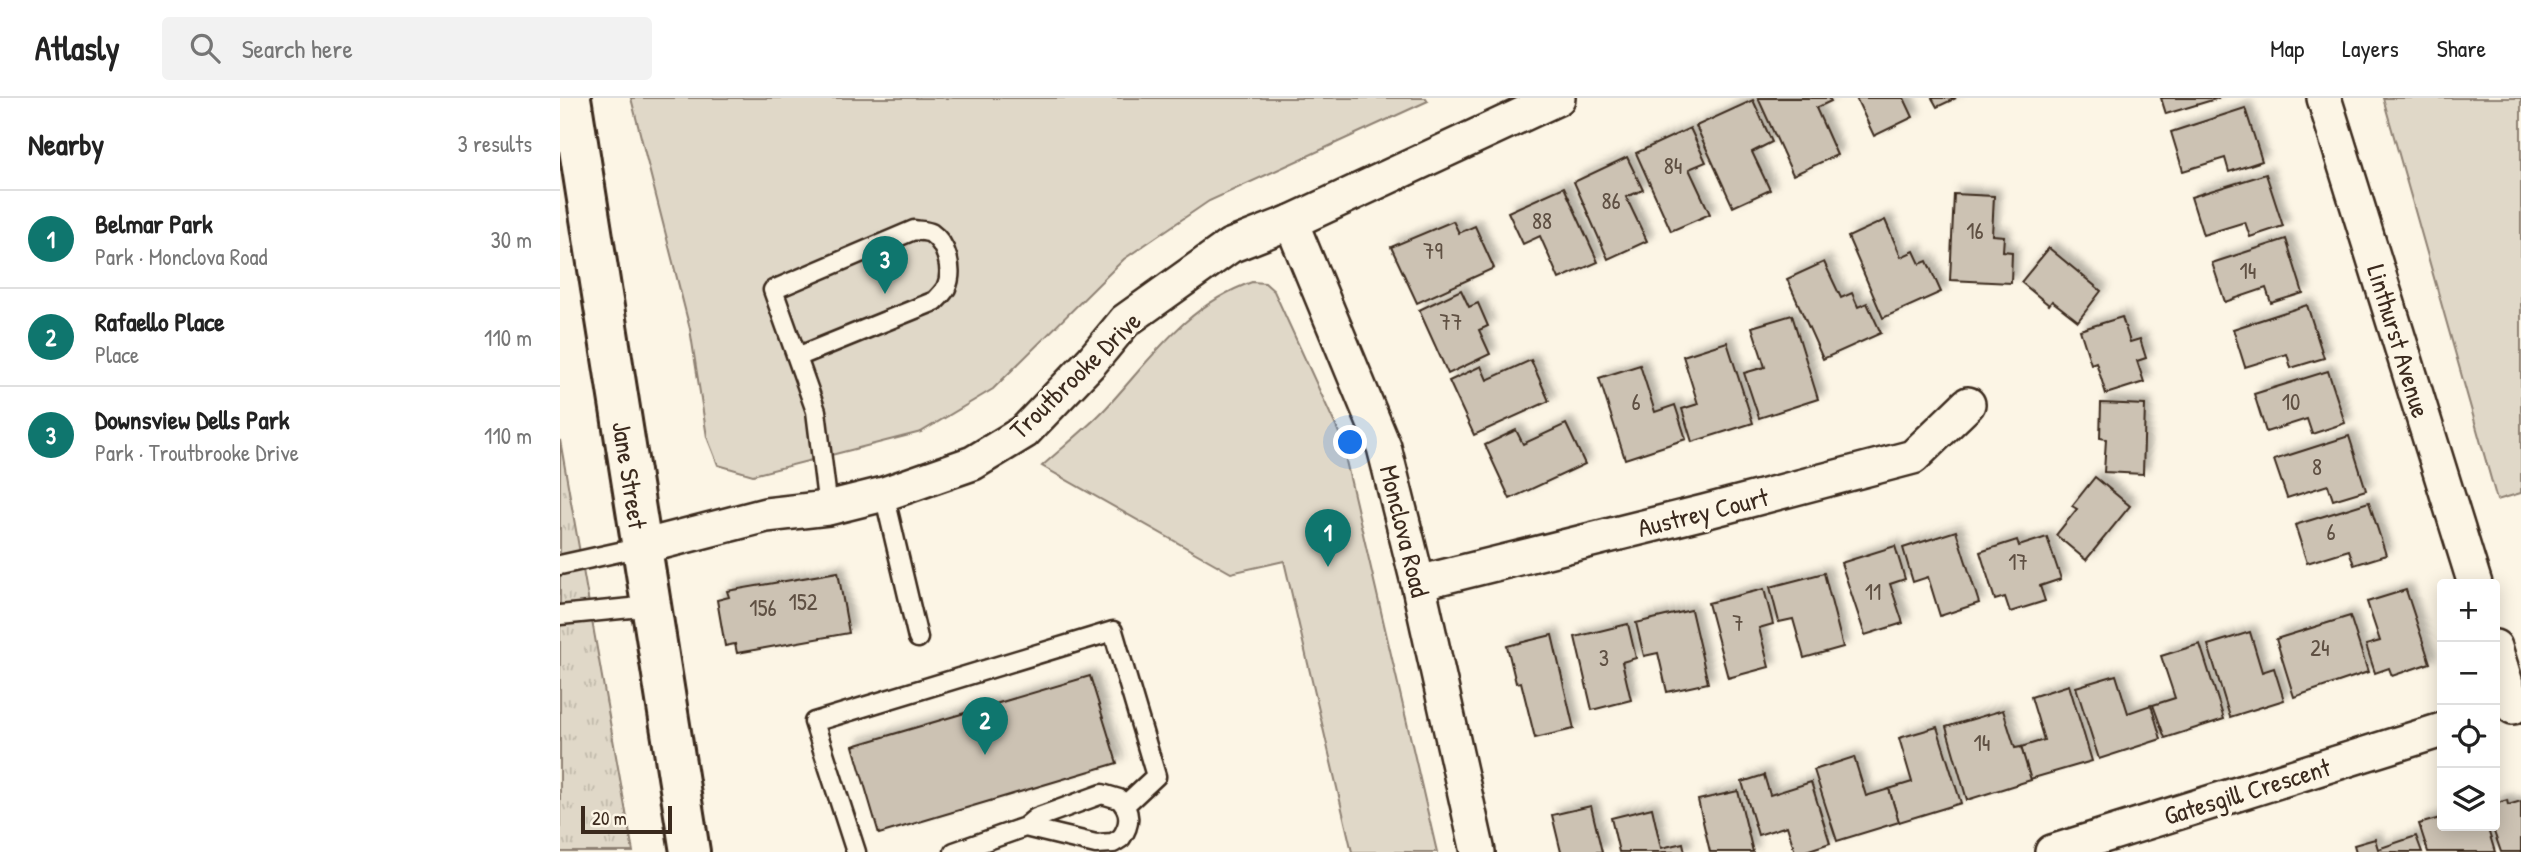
<!DOCTYPE html>
<html lang="en">
<head>
<meta charset="utf-8">
<style>
	:root { --surface:#fff; --page:#f2f2f2; --text:#222; --muted:#767676; --line:#e0e0e0; --accent:#0f766e }
	body { margin:0; font-family:"Patrick Hand",sans-serif; background:var(--page); color:var(--text) }
	.controls { position:absolute; right:21px; bottom:21px; display:grid; overflow:hidden; border-radius:7px; box-shadow:0 4px 18px #0003 }
	.controls button { width:63px; height:63px; display:grid; place-items:center; padding:0; border:0; border-bottom:2px solid var(--line); background:var(--surface); color:var(--text); font:35px sans-serif }
	.scale { position:absolute; left:21px; bottom:18px; width:91px; box-sizing:border-box; padding-left:7px; border:4px solid #3b2a1e; border-top:0; font-size:19px; line-height:24px; white-space:nowrap; color:#3b2a1e; -webkit-text-stroke:5px #fcf5e5; paint-order:stroke }
	.you { position:absolute; left:791px; top:345px; width:24px; height:24px; margin:-18px; border:5px solid #fff; border-radius:50%; background:#1a73e8; box-shadow:0 0 0 10px #1a73e833 }
	.badge { display:grid; place-items:center; width:46px; height:46px; border-radius:50%; background:var(--accent); color:#fff; font-size:23px; font-weight:700 }
	.pin { position:absolute; translate:-50% -58px; filter:drop-shadow(0 2px 4px #0008) }
	.pin::after { content:''; position:absolute; top:37px; width:24px; height:21px; background:inherit; clip-path:polygon(0 0,100% 0,50% 100%) }
	.list { margin:0; padding:0; list-style:none }
	h2 { display:flex; justify-content:space-between; align-items:center; height:91px; margin:0; padding:0 28px; font-size:30px }
	h2 small { font-size:23px; font-weight:400; color:var(--muted) }
	.list li { display:grid; grid-template-columns:46px 1fr auto; gap:21px; align-items:center; box-sizing:border-box; height:98px; padding:0 28px; border-top:2px solid var(--line) }
	.list b { display:block; font-size:26px; white-space:nowrap }
	.list p { margin:0; font-size:23px; white-space:nowrap; color:var(--muted) }
	.list em { font-size:23px; font-style:normal; color:var(--muted) }
	.icon { flex:none; width:38px; height:38px; fill:none; stroke:currentColor; stroke-width:2; stroke-linecap:round; stroke-linejoin:round }
	.map { position:relative; flex:none; width:1961px; height:754px; overflow:hidden }
	header { display:flex; align-items:center; gap:42px; box-sizing:border-box; height:98px; padding:0 35px; background:var(--surface); border-bottom:2px solid var(--line) }
	header strong { font-size:33px }
	nav { display:flex; gap:38px; margin-inline-start:auto; font-size:24px }
	.search { width:490px; height:63px; background:var(--page); display:flex; align-items:center; gap:18px; box-sizing:border-box; padding:0 24px; border-radius:7px; color:var(--muted); font-size:26px }
	main { display:flex }
	aside { flex:1; background:var(--surface) }
	.map>svg:first-child { display:block }
</style>
</head>
<body>
<header>
<strong>Atlasly</strong>
<div class="search"><svg class="icon" aria-label="search" viewBox="0 0 24 24"><circle cx="10" cy="10" r="6"/><path d="M15 15l6 6"/></svg>Search here</div>
<nav><a>Map</a><a>Layers</a><a>Share</a></nav>
</header>
<main>
<aside>
<h2>Nearby<small>3 results</small></h2>
<ul class="list">
<li><span class="badge">1</span><div><b>Belmar Park</b><p>Park · Monclova Road</p></div><em>30 m</em></li>
<li><span class="badge">2</span><div><b>Rafaello Place</b><p>Place</p></div><em>110 m</em></li>
<li><span class="badge">3</span><div><b>Downsview Dells Park</b><p>Park · Troutbrooke Drive</p></div><em>110 m</em></li>
</ul>
</aside>
<div class="map">
<svg width="1961" height="754" viewBox="0 0 1961 754">
	<defs>
		<pattern id="grass-tufts" width="24" height="20" patternUnits="userSpaceOnUse" patternTransform="scale(1.75)"><rect width="24" height="20" fill="#e0d8c8"/><path d="M3 7l-1-3M5 7V3M7 7l1-3M15 17l-1-3M17 17v-4M19 17l1-3" fill="none" stroke="#c1baab"/></pattern>
		<filter id="shadow"><feDropShadow dx="6" dy="-6" stdDeviation="3.5" flood-color="#0004"/></filter>
	</defs>
	<rect width="100%" height="100%" fill="#fcf5e5"/>
	<filter id="ink" filterUnits="userSpaceOnUse"><feTurbulence type="fractalNoise" baseFrequency=".0143" numOctaves="2"/><feDisplacementMap in="SourceGraphic" scale="14" xChannelSelector="R" yChannelSelector="G"/><feConvolveMatrix kernelMatrix="1 2 1 2 8 2 1 2 1" color-interpolation-filters="sRGB"/></filter>
	<g filter="url(#ink)">
		<!-- grass -->
		<path fill="url(#grass-tufts)" stroke="#8e8173" stroke-width="2" d="M 0,342 L 73,754 L 0,754 Z"/>
		<!-- green -->
		<g fill="#e0d8c8" stroke="#8e8173" stroke-width="2">
			<path d="M 71,0 L 866,0 L 868,3 L 649,103 L 564,161 L 433,291 L 361,334 L 193,377 L 158,367 L 147,339 L 130,231 Z"/>
			<path d="M 1823,0 L 1961,0 L 1961,395 L 1937,402 Z"/>
			<path d="M 692,184 L 705,185 L 714,193 L 780,337 L 877,754 L 792,754 L 724,463 L 671,475 L 482,368 C 504,348 526,331 546,310 C 591,261 626,207 692,184 Z"/>
		</g>
		<!-- building -->
		<g fill="#ccc2b3" stroke="#3b2a1e" stroke-width="2" filter="url(#shadow)">
			<path d="M 1198,0 L 1269,0 L 1271,3 L 1256,10 L 1277,57 L 1233,77 Z"/>
			<path d="M 1296,0 L 1344,0 L 1353,19 L 1314,38 Z"/>
			<path d="M 1372,0 L 1396,0 L 1377,9 Z"/>
			<path d="M 1601,0 L 1659,0 L 1606,16 Z"/>
			<path d="M 1193,2 L 1212,44 L 1192,54 L 1210,92 L 1173,109 L 1136,28 Z"/>
			<path d="M 1685,10 L 1702,63 L 1669,74 L 1665,60 L 1623,73 L 1611,34 Z"/>
			<path d="M 1130,30 L 1146,64 L 1129,71 L 1150,116 L 1111,133 L 1076,55 Z"/>
			<path d="M 1067,59 L 1083,92 L 1066,99 L 1087,143 L 1048,161 L 1014,84 Z"/>
			<path d="M 1706,76 L 1723,128 L 1690,139 L 1685,124 L 1643,137 L 1631,99 Z"/>
			<path d="M 1004,89 L 1038,164 L 999,181 L 980,138 L 963,146 L 948,114 Z"/>
			<path d="M 1394,96 L 1434,98 L 1432,137 L 1444,138 L 1443,153 L 1452,154 L 1451,185 L 1390,182 Z"/>
			<path d="M 1325,122 L 1341,159 L 1354,153 L 1360,166 L 1367,163 L 1381,194 L 1323,220 L 1288,139 Z"/>
			<path d="M 893,123 L 899,135 L 915,128 L 934,170 L 857,205 L 831,149 Z"/>
			<path d="M 1726,141 L 1743,195 L 1711,205 L 1706,190 L 1665,204 L 1652,165 Z"/>
			<path d="M 1489,150 L 1541,193 L 1518,223 L 1492,203 L 1489,207 L 1461,184 Z"/>
			<path d="M 1264,164 L 1281,200 L 1292,195 L 1298,209 L 1307,205 L 1321,235 L 1263,261 L 1227,181 Z"/>
			<path d="M 901,192 L 909,209 L 918,205 L 928,228 L 919,232 L 930,256 L 888,276 L 859,212 Z"/>
			<path d="M 1747,207 L 1764,260 L 1731,270 L 1727,256 L 1685,269 L 1673,231 Z"/>
			<path d="M 1232,217 L 1258,301 L 1199,320 L 1184,275 L 1205,269 L 1192,229 Z"/>
			<path d="M 1562,219 L 1570,244 L 1580,241 L 1586,260 L 1577,263 L 1584,284 L 1546,296 L 1536,264 L 1531,266 L 1520,232 Z"/>
			<path d="M 1167,244 L 1193,325 L 1132,344 L 1122,311 L 1138,306 L 1123,258 Z"/>
			<path d="M 971,262 L 989,303 L 914,337 L 889,283 L 921,268 L 927,282 Z"/>
			<path d="M 1080,267 L 1095,314 L 1115,307 L 1126,341 L 1065,361 L 1039,280 Z"/>
			<path d="M 1768,273 L 1785,325 L 1752,336 L 1747,321 L 1706,334 L 1694,296 Z"/>
			<path d="M 1541,305 L 1585,307 L 1583,376 L 1544,374 L 1546,341 L 1540,340 Z"/>
			<path d="M 1006,326 L 1025,366 L 950,401 L 925,347 L 956,332 L 963,346 Z"/>
			<path d="M 1789,338 L 1806,392 L 1773,402 L 1768,387 L 1727,400 L 1714,362 Z"/>
			<path d="M 1535,379 L 1570,408 L 1526,462 L 1496,437 L 1517,411 L 1512,408 Z"/>
			<path d="M 1809,404 L 1826,457 L 1794,467 L 1789,452 L 1747,465 L 1735,427 Z"/>
			<path d="M 1396,433 L 1419,505 L 1380,518 L 1368,479 L 1353,484 L 1343,450 Z"/>
			<path d="M 1487,439 L 1501,481 L 1480,488 L 1485,503 L 1450,514 L 1445,499 L 1435,502 L 1420,454 L 1457,442 L 1459,448 Z"/>
			<path d="M 1335,448 L 1345,481 L 1330,486 L 1343,525 L 1305,537 L 1281,465 Z"/>
			<path d="M 278,474 L 289,535 L 177,555 L 175,546 L 165,548 L 157,502 L 169,499 L 167,493 Z"/>
			<path d="M 1264,475 L 1283,549 L 1244,560 L 1233,521 L 1219,524 L 1210,489 Z"/>
			<path d="M 1204,491 L 1213,526 L 1199,530 L 1209,569 L 1168,580 L 1148,505 Z"/>
			<path d="M 1846,492 L 1870,565 L 1832,578 L 1829,570 L 1815,575 L 1806,547 L 1820,543 L 1807,504 Z"/>
			<path d="M 1131,512 L 1148,585 L 1107,594 L 1098,555 L 1084,558 L 1076,525 Z"/>
			<path d="M 1790,518 L 1808,574 L 1734,599 L 1716,541 Z"/>
			<path d="M 1068,526 L 1076,560 L 1062,564 L 1071,602 L 1032,612 L 1015,539 Z"/>
			<path d="M 1690,534 L 1702,574 L 1714,570 L 1724,602 L 1670,619 L 1648,547 Z"/>
			<path d="M 992,537 L 1014,631 L 975,640 L 961,584 L 956,585 L 947,548 Z"/>
			<path d="M 1640,546 L 1664,621 L 1605,640 L 1593,607 L 1615,600 L 1601,558 Z"/>
			<path d="M 1556,577 L 1568,615 L 1591,607 L 1601,641 L 1539,661 L 1516,589 Z"/>
			<path d="M 530,578 L 557,665 L 319,736 L 293,648 Z"/>
			<path d="M 1509,587 L 1532,663 L 1470,681 L 1461,649 L 1484,642 L 1471,599 Z"/>
			<path d="M 1443,612 L 1455,650 L 1461,649 L 1471,682 L 1407,702 L 1386,629 Z"/>
			<path d="M 1377,629 L 1401,705 L 1339,724 L 1329,691 L 1352,684 L 1339,640 Z"/>
			<path d="M 1294,659 L 1306,698 L 1329,691 L 1339,724 L 1277,743 L 1254,672 Z"/>
			<path d="M 1204,677 L 1210,697 L 1251,684 L 1270,745 L 1243,754 L 1235,754 L 1227,728 L 1198,737 L 1182,684 Z"/>
			<path d="M 1178,693 L 1193,754 L 1150,754 L 1138,702 Z"/>
			<path d="M 1947,702 L 1948,707 L 1961,703 L 1961,754 L 1941,754 L 1932,728 L 1935,728 L 1935,706 Z"/>
			<path d="M 1031,708 L 1042,754 L 1001,754 L 992,717 Z"/>
			<path d="M 1092,710 L 1101,750 L 1123,745 L 1125,754 L 1059,754 L 1051,720 Z"/>
			<path d="M 1880,720 L 1883,730 L 1927,728 L 1935,754 L 1868,754 L 1859,726 Z"/>
			<path d="M 1856,738 L 1862,754 L 1796,754 L 1794,747 L 1815,741 L 1818,751 Z"/>
		</g>
		<g fill="none" stroke-linecap="round" stroke-linejoin="round">
			<!-- lane casing -->
			<g stroke="#3b2a1e" stroke-width="23">
				<g id="lane">
					<path d="M 237,259 L 375,203 C 379,199 383,195 386,190 C 394,173 387,146 371,135 C 367,133 359,133 354,132 L 213,192 L 256,313 L 268,410"/>
					<path d="M 324,396 L 358,540"/>
					<path d="M 0,467 L 82,449"/>
					<path d="M 0,517 L 91,508"/>
					<path d="M 296,754 L 254,624 L 553,533 L 596,678 L 565,707"/>
					<path d="M 394,754 L 465,729 L 476,720 L 542,696 L 559,701 C 571,713 571,726 561,740 L 553,745 L 536,746 L 465,729"/>
				</g>
			</g>
			<!-- street casing -->
			<g stroke="#3b2a1e" stroke-width="38">
				<g id="street">
					<path d="M 1764,0 L 1915,486"/>
					<path d="M 731,124 L 824,349 L 858,485 L 918,754"/>
					<path d="M 82,449 L 206,417 L 268,410 L 324,396 L 413,365 L 464,334 L 532,263 L 565,223 L 670,148 L 731,124 L 998,0"/>
					<path d="M 858,485 L 1144,414 L 1353,359 L 1408,306"/>
					<path d="M 1935,549 L 1953,609"/>
					<path d="M 1492,754 L 1882,632"/>
				</g>
			</g>
			<!-- secondary casing -->
			<g stroke="#3b2a1e" stroke-width="44">
				<path id="secondary" d="M 11,0 L 130,754"/>
			</g>
			<!-- lane -->
			<use href="#lane" stroke="#fcf5e5" stroke-width="18"/>
			<!-- street -->
			<use href="#street" stroke="#fcf5e5" stroke-width="33"/>
			<!-- secondary -->
			<use href="#secondary" stroke="#fcf5e5" stroke-width="38"/>
		</g>
	</g>
	<g text-anchor="middle" dominant-baseline="central" stroke-width="7" stroke-linejoin="round" paint-order="stroke">
		<!-- number labels -->
		<g font-size="23" fill="#5f5043">
			<text x="1113" y="67">84</text>
			<text x="1051" y="102">86</text>
			<text x="982" y="122">88</text>
			<text x="1415" y="132">16</text>
			<text x="873" y="152">79</text>
			<text x="1688" y="172">14</text>
			<text x="891" y="223">77</text>
			<text x="1076" y="303">6</text>
			<text x="1731" y="303">10</text>
			<text x="1757" y="368">8</text>
			<text x="1771" y="433">6</text>
			<text x="1458" y="463">17</text>
			<text x="1313" y="493">11</text>
			<text x="243" y="503">152</text>
			<text x="203" y="509">156</text>
			<text x="1178" y="524">7</text>
			<text x="1760" y="549">24</text>
			<text x="1044" y="559">3</text>
			<text x="1422" y="644">14</text>
		</g>
		<!-- street labels -->
		<g font-size="26" fill="#3b2a1e" stroke="#fcf5e5">
			<text transform="translate(1839 243) rotate(73)">Linthurst Avenue</text>
			<text transform="translate(515 277) rotate(-44)">Troutbrooke Drive</text>
			<text transform="translate(70 377) rotate(81)">Jane Street</text>
			<text transform="translate(1143 414) rotate(-14)">Austrey Court</text>
			<text transform="translate(845 433) rotate(76)">Monclova Road</text>
			<text transform="translate(1687 693) rotate(-17)">Gatesgill Crescent</text>
		</g>
	</g>
</svg>
<div class="controls">
<button>+</button>
<button>−</button>
<button><svg class="icon" aria-label="locate" viewBox="0 0 24 24"><circle cx="12" cy="12" r="6"/><path d="M12 2v4M12 18v4M2 12h4M18 12h4"/></svg></button>
<button><svg class="icon" aria-label="layers" viewBox="0 0 24 24"><path d="M12 4l9 5-9 5-9-5zM3 14l9 5 9-5"/></svg></button>
</div>
<div class="scale">20 m</div>
<div class="you"></div>
<div class="pin badge" style="left:768px;top:469px">1</div>
<div class="pin badge" style="left:425px;top:657px">2</div>
<div class="pin badge" style="left:325px;top:196px">3</div>
</div>
</main>
</body>
</html>
